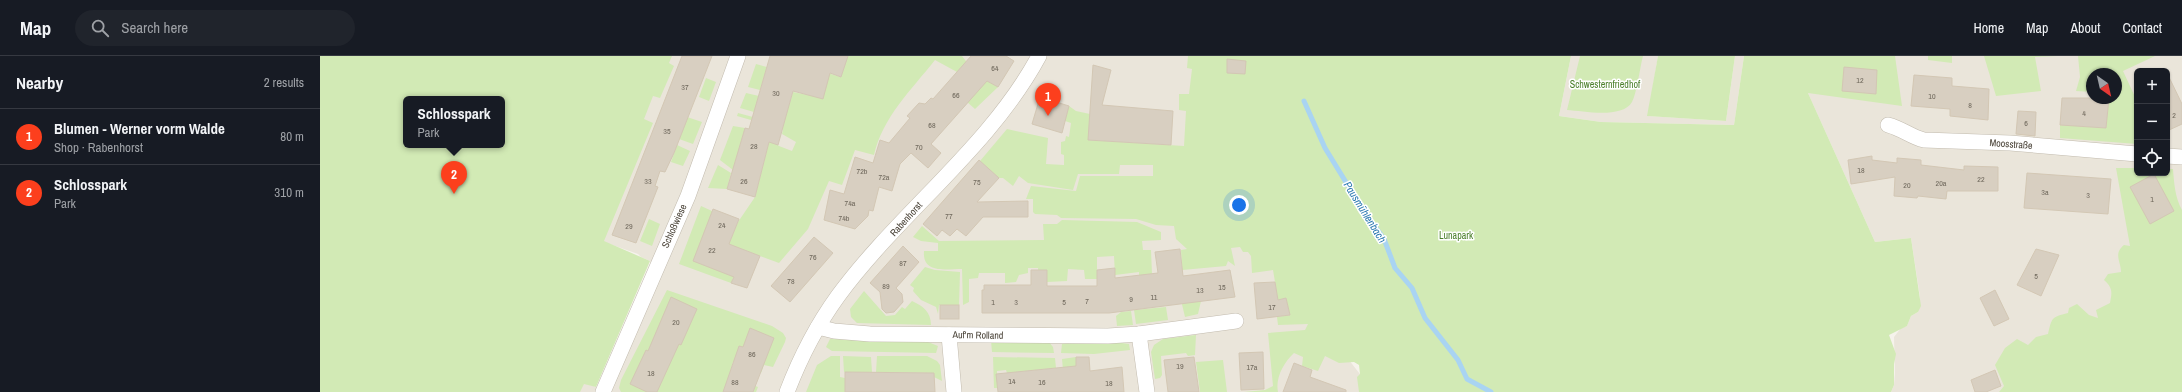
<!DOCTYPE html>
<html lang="en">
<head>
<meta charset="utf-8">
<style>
	:root { --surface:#171b24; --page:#20242c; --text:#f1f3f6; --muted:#9ea1a6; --line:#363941; --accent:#fc3f1d }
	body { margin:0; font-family:"Archivo Narrow",sans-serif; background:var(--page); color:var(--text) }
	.controls { position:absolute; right:12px; top:12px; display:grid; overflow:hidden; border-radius:6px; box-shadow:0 1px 3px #0004 }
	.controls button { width:36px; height:36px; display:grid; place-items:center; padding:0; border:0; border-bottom:1px solid var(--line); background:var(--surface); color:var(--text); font:20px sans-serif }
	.compass { position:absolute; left:1766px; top:12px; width:36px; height:36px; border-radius:50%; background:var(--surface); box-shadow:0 1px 3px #0004; rotate:146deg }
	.you { position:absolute; left:919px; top:149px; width:14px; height:14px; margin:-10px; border:3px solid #fff; border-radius:50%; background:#1a73e8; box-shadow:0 0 0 6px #1a73e833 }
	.badge { display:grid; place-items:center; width:26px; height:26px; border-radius:50%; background:var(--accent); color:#fff; font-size:13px; font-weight:700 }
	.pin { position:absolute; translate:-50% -33px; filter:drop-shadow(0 1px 2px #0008) }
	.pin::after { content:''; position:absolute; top:21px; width:14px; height:12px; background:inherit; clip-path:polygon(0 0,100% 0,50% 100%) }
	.popup { position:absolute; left:83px; top:40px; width:102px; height:52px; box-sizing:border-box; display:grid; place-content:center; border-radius:6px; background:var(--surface); filter:drop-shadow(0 1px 3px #0005); font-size:13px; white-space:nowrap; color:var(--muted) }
	.popup b { font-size:15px; color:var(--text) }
	.popup::after { content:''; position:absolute; left:50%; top:100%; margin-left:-8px; border:8px solid transparent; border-top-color:var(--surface) }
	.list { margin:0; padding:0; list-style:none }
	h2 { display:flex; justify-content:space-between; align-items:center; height:52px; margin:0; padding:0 16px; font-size:17px }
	h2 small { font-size:13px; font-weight:400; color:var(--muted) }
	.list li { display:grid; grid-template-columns:26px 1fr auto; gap:12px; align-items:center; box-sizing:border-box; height:56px; padding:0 16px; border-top:1px solid var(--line) }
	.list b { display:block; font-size:15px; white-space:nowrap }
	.list p { margin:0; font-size:13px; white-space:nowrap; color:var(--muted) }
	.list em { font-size:13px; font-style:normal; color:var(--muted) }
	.icon { flex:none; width:22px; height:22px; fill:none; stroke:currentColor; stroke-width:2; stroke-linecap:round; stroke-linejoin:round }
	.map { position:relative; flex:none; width:1862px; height:336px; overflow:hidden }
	header { display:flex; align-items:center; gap:24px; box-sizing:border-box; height:56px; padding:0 20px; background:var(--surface); border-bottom:1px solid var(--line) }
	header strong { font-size:19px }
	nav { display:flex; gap:22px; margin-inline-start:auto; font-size:14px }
	.search { width:280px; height:36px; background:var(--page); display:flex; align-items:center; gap:10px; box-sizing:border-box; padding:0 14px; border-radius:22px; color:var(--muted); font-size:15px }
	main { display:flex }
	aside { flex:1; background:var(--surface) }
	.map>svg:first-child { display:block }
</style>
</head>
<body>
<header>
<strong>Map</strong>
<div class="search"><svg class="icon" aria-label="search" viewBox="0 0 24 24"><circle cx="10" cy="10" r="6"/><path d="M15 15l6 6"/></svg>Search here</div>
<nav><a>Home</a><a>Map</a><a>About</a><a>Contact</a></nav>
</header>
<main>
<aside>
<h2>Nearby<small>2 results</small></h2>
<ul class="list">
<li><span class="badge">1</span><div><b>Blumen - Werner vorm Walde</b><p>Shop · Rabenhorst</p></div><em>80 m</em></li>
<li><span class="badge">2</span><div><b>Schlosspark</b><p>Park</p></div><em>310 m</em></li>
</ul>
</aside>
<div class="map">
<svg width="1862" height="336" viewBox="0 0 1862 336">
	<rect width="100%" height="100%" fill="#f6f3ec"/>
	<!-- residential -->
	<g fill="#eae5da" fill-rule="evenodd">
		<path d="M 314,0 L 936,0 L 1025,299 L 1054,336 L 158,336 L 178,301 L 280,332 L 332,210 L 330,205 L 321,201 L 318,198 L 270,181 Z"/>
		<path d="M 1251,0 L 1338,0 L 1328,60 L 1406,65 L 1415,0 L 1424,0 L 1414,69 L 1281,66 L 1239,60 Z"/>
		<path d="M 1482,0 L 1862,0 L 1862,336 L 1571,336 L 1574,329 L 1575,317 L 1574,281 L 1581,272 L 1587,270 L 1591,260 L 1598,256 L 1600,241 L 1591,182 L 1555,186 L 1483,26 ZM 1817,15 L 1847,15 L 1847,117 L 1817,117 ZM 1772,18 L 1796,18 L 1796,42 L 1772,42 Z"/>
	</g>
	<!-- green -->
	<g fill="#d2eab5" fill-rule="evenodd">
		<path d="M 0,0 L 352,0 L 349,7 L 354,10 L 340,42 L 333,40 L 324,63 L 333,67 L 284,185 L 330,205 L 276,331 L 264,328 L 260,336 L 0,336 ZM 86,43 L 182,43 L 182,89 L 86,89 Z"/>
		<path d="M 515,0 L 642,0 L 657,19 L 678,31 L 655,53 L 647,46 L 658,34 L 637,16 L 615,4 C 592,33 562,62 554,99 L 535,94 L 522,129 L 509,125 L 488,173 L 459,207 L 424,194 L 411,227 L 359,208 L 381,150 L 392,155 L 398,215 L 418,166 L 435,141 L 450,82 L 459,90 L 472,95 L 476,86 L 462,78 L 463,73 L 417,60 L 418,57 L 463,69 L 473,36 L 488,39 L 504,16 L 521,21 L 527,2 Z"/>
		<path d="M 868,0 L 1251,0 L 1239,60 L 1281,66 L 1414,69 L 1424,0 L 1575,0 L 1582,50 L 1488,37 L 1555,186 L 1591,182 L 1601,250 L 1598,256 L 1591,260 L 1587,270 L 1569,279 L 1576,298 L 1574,308 L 1574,329 L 1571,336 L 1039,336 L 1037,321 L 1040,318 L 1039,309 L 1034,306 L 1019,307 L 1005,300 L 998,315 L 982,310 L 983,301 L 974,297 C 964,306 955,322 958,336 L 924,336 L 945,334 L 953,330 L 948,277 L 985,274 L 988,268 L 958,269 L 957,261 L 970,259 L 966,242 L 958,244 L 953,214 L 932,217 L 931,200 L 928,196 L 923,196 L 920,191 L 911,192 L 915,210 L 908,205 L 906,210 L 862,214 L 861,194 L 867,193 L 856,183 L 854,170 L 836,169 L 816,163 L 741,162 L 737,159 L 715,158 L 713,156 L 713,143 L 706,143 L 711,130 L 756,135 L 760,120 L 833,120 L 833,109 L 800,109 L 799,118 L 758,118 L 753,134 L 708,127 L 699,120 L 693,130 L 683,122 L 679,122 L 660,105 L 687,73 L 728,82 L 726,108 L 744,109 L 744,99 L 741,98 L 741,86 L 745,85 L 746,80 L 749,81 L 751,67 L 745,65 L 749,50 L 756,55 L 770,58 L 769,84 L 864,90 L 866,55 L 859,54 L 859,38 L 869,38 L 872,13 L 867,12 Z"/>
		<path d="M 1260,0 L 1323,0 C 1320,11 1317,37 1312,46 C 1302,63 1264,55 1247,54 Z"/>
		<path d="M 1338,0 L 1415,0 L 1406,65 L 1327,60 Z"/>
		<path d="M 1608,0 L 1632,0 L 1632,7 L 1608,4 Z"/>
		<path d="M 1664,0 L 1738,0 L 1715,1 L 1721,35 L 1676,40 Z"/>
		<path d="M 1758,0 L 1835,0 L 1803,15 L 1817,45 L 1817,88 L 1740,82 L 1740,69 L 1786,72 L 1789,42 L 1796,42 L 1796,18 L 1772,18 L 1772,36 L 1756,35 L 1760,21 Z"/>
		<path d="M 436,8 L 447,11 L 440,34 L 428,31 Z"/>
		<path d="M 386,22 L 396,26 L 389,45 L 379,41 Z"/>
		<path d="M 426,37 L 439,40 L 434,56 L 420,52 Z"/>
		<path d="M 358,58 L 382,66 L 373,88 L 359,83 Z"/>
		<path d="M 413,70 L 425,72 L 413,114 L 400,104 Z"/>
		<path d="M 357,89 L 370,95 L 363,110 L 351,106 Z"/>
		<path d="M 398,109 L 411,117 L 407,133 L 388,132 Z"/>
		<path d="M 1796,112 L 1817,112 L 1817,117 L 1847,117 L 1847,113 L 1853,113 C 1854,126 1855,142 1862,154 L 1862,336 L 1679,336 L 1684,330 L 1675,309 L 1685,292 L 1697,283 L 1708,289 L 1716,281 L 1728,278 C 1732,262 1731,261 1748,257 L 1749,252 L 1757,248 L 1769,259 L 1778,262 L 1776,254 L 1790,247 C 1792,236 1793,232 1784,224 L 1788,218 L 1801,216 C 1801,205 1793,198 1804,189 L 1810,190 Z"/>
		<path d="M 329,163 L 340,168 L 332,190 L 320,185 Z"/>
		<path d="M 742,164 L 817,166 L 841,176 L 841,184 L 822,185 L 823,194 L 831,194 L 832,218 L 819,220 L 819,216 L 795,219 L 794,200 L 777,201 L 777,223 L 765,223 L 764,214 L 748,213 L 747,225 L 727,226 L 727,214 L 718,214 L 718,212 L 708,212 L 708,217 L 699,219 L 696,226 L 685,227 L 685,217 L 659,217 L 658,222 L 649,223 L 649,246 L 643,249 L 642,213 C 626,213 602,218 604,195 L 618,195 L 618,187 L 601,185 L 593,181 L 602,170 L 619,185 L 724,184 L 723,168 L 737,168 Z"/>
		<path d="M 605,211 L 615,214 L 640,216 L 639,249 L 619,249 L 618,258 L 616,251 L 601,244 L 593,235 L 594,232 L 590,229 Z"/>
		<path d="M 347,234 L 452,270 L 463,277 L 466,282 L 465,286 L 453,311 L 444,309 L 441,317 L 413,306 L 409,320 L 438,331 L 436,336 L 301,336 L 299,332 L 301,324 Z"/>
		<path d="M 544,235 L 566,260 L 575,259 L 582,251 L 585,253 L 592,245 C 603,250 611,256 611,269 L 537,267 L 531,261 L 530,253 Z"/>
		<path d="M 860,240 L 881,245 L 878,258 L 865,261 Z"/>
		<path d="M 846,251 L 848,264 L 816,268 L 814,254 Z"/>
		<path d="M 811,255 L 813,269 L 797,270 L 796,260 L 801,256 Z"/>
		<path d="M 876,279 L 875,299 L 868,300 L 866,297 L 841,300 L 842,319 L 840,322 L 835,323 L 831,296 L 834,289 L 843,283 Z"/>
		<path d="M 510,283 L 608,286 L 618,290 L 616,297 L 512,295 L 506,291 Z"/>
		<path d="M 671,285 L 729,286 L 733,291 L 734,297 L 672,296 Z"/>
		<path d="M 747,287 L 802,287 L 809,288 L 810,294 L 774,298 L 741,297 L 742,288 Z"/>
		<path d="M 511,300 L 520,300 L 520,321 L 525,322 L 525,336 L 486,336 L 497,309 Z"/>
		<path d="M 523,300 L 551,301 L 552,316 L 524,316 Z"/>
		<path d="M 557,300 L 607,300 L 617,305 L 620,309 L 622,325 L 614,321 L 614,317 L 556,316 Z"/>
		<path d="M 673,301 L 735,302 L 736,312 L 687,317 L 686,314 L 677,315 L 677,332 L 674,332 Z"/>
		<path d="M 756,301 L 756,316 L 745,336 L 742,303 Z"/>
		<path d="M 903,304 L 907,336 L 880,336 L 876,306 Z"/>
	</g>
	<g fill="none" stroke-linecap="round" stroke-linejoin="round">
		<!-- stream -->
		<path stroke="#a9d4f2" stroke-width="5" d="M 984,45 L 1005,92 L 1043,154 L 1064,183 L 1075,212 L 1092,232 L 1105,262 L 1138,304 L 1147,323 L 1171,336"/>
	</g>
	<!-- building -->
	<g fill="#d8cfc1" stroke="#d3c7b4">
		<path d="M 362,0 L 392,0 L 354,97 L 345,116 L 340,115 L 335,130 L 338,131 L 316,187 L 292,179 Z"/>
		<path d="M 450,0 L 528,0 L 521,21 L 510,17 L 503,43 L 473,35 L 458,89 L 449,86 L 435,141 L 407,133 L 425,72 L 429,73 Z"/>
		<path d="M 651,0 L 686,0 L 694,5 L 678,31 L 667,25 L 611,88 L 621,97 L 608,112 L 591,97 L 580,108 L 572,135 L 559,131 L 553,155 L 549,154 L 548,160 L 535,173 L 504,164 L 510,134 L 524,138 L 535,101 L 553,107 L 560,84 L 569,87 L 590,62 L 587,60 L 599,47 L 605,48 L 611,42 L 613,43 Z"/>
		<path d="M 907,3 L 926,5 L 925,18 L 907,17 Z"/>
		<path d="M 773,9 L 791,14 L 782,49 L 853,55 L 851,89 L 768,84 Z"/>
		<path d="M 1524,11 L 1557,14 L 1556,38 L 1522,35 Z"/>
		<path d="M 1847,17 L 1862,48 L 1862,68 L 1847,75 Z"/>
		<path d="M 1594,19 L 1632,22 L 1632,30 L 1669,33 L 1668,64 L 1630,60 L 1630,53 L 1591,50 Z"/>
		<path d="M 720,41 L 749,50 L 742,77 L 712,68 Z"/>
		<path d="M 1742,42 L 1789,42 L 1786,72 L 1740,69 Z"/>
		<path d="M 1698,55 L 1716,56 L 1715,80 L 1696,78 Z"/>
		<path d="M 1552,100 L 1552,104 L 1577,107 L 1577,102 L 1601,104 L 1601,109 L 1644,114 L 1644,110 L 1678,111 L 1678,135 L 1627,135 L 1626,143 L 1598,140 L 1597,142 L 1574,140 L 1575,121 L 1531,128 L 1528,104 Z"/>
		<path d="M 659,104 L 679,122 L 657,146 L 708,145 L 708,161 L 663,161 L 646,180 L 637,173 L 630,180 L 622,174 L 617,180 L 603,168 Z"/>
		<path d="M 1707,117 L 1791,123 L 1788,158 L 1704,152 Z"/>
		<path d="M 1834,118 L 1854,155 L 1830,168 L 1810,131 Z"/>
		<path d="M 393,153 L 419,163 L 409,188 L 440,200 L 427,232 L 411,227 L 414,221 L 373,205 Z"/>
		<path d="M 494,181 L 513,197 L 470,246 L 451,230 Z"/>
		<path d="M 583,190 L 599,206 L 576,232 L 582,238 L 583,246 L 574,256 L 566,257 L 562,253 L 560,236 L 550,227 Z"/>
		<path d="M 860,193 L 863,220 L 910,214 L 915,241 L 789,257 L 662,257 L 662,234 L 664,234 L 664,229 L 711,229 L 711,214 L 727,214 L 727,230 L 777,230 L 777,214 L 795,212 L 795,222 L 838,217 L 835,196 Z"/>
		<path d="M 1716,193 L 1739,199 L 1721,240 L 1697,229 Z"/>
		<path d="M 955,226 L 958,244 L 966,242 L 970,259 L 937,263 L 934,227 Z"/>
		<path d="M 1675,234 L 1689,263 L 1674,270 L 1660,242 Z"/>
		<path d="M 351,241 L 377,253 L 361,289 L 359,288 L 337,336 L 327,336 L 310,328 L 326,294 L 328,295 Z"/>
		<rect x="620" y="249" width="19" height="14"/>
		<path d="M 430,272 L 454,282 L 433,336 L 403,336 L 419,290 L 423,291 Z"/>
		<path d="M 943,296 L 944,333 L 921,334 L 919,297 Z"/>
		<path d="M 756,301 L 769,301 L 770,315 L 802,311 L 804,336 L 678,336 L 676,318 L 756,310 Z"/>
		<path d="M 874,301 L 879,336 L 848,336 L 844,304 Z"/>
		<path d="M 974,307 L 992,314 L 990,321 L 1026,334 L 1026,336 L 963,336 Z"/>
		<path d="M 1675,314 L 1681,330 L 1666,336 L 1655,336 L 1651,324 Z"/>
		<path d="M 525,316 L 614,317 L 615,336 L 525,336 Z"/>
	</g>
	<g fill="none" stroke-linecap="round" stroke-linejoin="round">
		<!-- minor casing -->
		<g stroke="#c2bbae" stroke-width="16">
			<g id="minor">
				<path d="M 1568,69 C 1583,73 1591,81 1604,84 L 1690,87 L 1817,98"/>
				<path d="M 1847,100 L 1862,101"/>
				<path d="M 498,271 L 514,275 L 550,278 L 788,280 L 819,278 L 916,265"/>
				<path d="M 819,278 L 827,336"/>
				<path d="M 629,279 L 634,336"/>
				<path d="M 283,336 L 368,140 L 418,0"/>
				<path d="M 467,336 C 480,302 497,269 518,240 C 579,157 670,91 719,0"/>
			</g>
		</g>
		<!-- minor -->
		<use href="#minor" stroke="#fff" stroke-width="15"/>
	</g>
	<g text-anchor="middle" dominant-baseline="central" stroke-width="3" stroke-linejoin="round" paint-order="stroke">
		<!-- number labels -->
		<g font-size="8" fill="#6e675b">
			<text x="675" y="12">64</text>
			<text x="1540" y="24">12</text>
			<text x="365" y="31">37</text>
			<text x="456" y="37">30</text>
			<text x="636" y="39">66</text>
			<text x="1612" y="40">10</text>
			<text x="1650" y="49">8</text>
			<text x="1764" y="57">4</text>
			<text x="1854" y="59">2</text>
			<text x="1706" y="67">6</text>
			<text x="612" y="69">68</text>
			<text x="347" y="75">35</text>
			<text x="434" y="90">28</text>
			<text x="599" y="91">70</text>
			<text x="1541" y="114">18</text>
			<text x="542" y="115">72b</text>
			<text x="564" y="121">72a</text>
			<text x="1661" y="123">22</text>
			<text x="328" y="125">33</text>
			<text x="424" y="125">26</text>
			<text x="657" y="126">75</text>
			<text x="1621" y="127">20a</text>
			<text x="1587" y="129">20</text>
			<text x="1725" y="136">3a</text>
			<text x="1768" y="139">3</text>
			<text x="1832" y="143">1</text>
			<text x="530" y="147">74a</text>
			<text x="629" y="160">77</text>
			<text x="524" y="162">74b</text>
			<text x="402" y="169">24</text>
			<text x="309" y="170">29</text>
			<text x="392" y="194">22</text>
			<text x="493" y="201">76</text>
			<text x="583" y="207">87</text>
			<text x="1716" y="220">5</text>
			<text x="471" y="225">78</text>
			<text x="566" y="230">89</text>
			<text x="902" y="231">15</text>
			<text x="880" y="234">13</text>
			<text x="834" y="241">11</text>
			<text x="811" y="243">9</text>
			<text x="767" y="245">7</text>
			<text x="673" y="246">1</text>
			<text x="696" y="246">3</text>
			<text x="744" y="246">5</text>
			<text x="952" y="251">17</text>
			<text x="356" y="266">20</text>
			<text x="432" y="298">86</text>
			<text x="860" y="310">19</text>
			<text x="932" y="311">17a</text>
			<text x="331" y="317">18</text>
			<text x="692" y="325">14</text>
			<text x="415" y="326">88</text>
			<text x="722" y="326">16</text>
			<text x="789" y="327">18</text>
		</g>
		<!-- park labels -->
		<g font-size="10" fill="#4a7f2a" stroke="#fff">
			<text x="1285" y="28">Schwesternfriedhof</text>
			<text x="1136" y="179">Lunapark</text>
		</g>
		<!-- street labels -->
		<g font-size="10" fill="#4b4439" stroke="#fff">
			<text transform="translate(1691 88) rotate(4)">Moosstraße</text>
			<text transform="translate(586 163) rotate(-48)">Rabenhorst</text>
			<text transform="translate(354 170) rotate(-66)">Schloßwiese</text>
			<text transform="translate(658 279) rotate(1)">Auf'm Rolland</text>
		</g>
		<!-- water labels -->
		<g font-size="11" font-style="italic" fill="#2e7ab2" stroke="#fff">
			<text transform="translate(1045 156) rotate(58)">Pausmühlenbach</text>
		</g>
	</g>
</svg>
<div class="controls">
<button>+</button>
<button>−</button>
<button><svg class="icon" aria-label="locate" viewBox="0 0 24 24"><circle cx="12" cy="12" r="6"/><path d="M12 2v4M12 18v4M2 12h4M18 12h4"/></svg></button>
</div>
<svg class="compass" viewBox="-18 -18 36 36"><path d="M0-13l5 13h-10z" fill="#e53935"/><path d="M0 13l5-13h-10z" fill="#9ea1a6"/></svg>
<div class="you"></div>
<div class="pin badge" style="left:728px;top:60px">1</div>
<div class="pin badge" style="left:134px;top:138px">2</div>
<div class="popup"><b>Schlosspark</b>Park</div>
</div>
</main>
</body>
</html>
